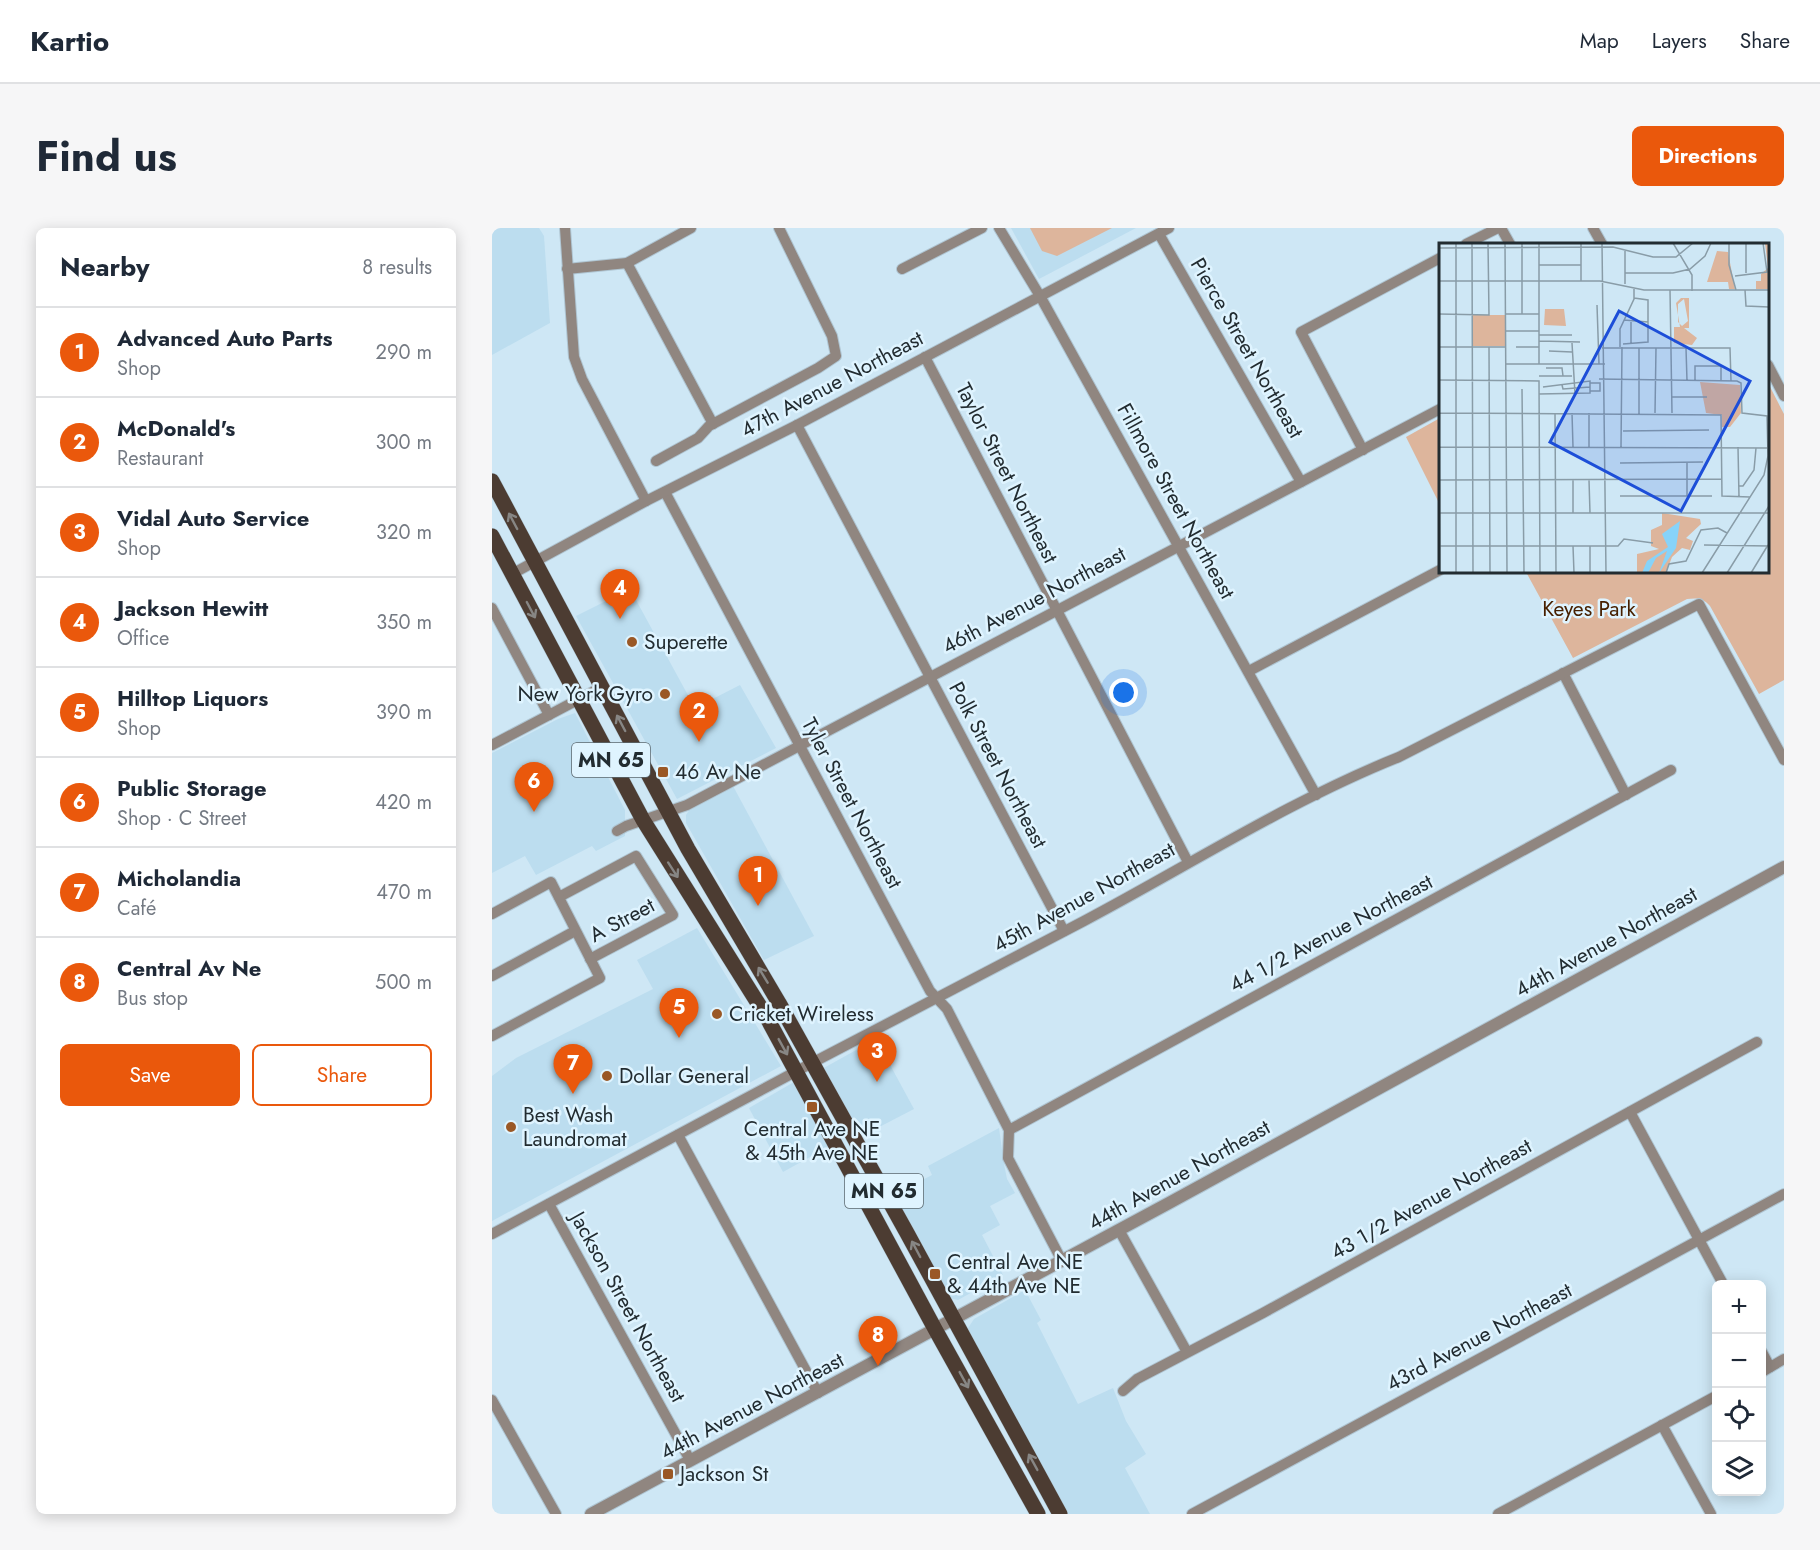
<!DOCTYPE html>
<html lang="en">
<head>
<meta charset="utf-8">
<style>
	:root { --surface:#fff; --page:#f6f6f7; --text:#1f2937; --muted:#747a83; --line:#e0e1e3; --accent:#ea580c }
	body { margin:0; font-family:Jost,sans-serif; background:var(--page); color:var(--text) }
	.controls { position:absolute; right:18px; bottom:18px; display:grid; overflow:hidden; border-radius:9px; box-shadow:0 3px 15px #0003 }
	.controls button { width:54px; height:54px; display:grid; place-items:center; padding:0; border:0; border-bottom:2px solid var(--line); background:var(--surface); color:var(--text); font:30px sans-serif }
	.you { position:absolute; left:632px; top:465px; width:21px; height:21px; margin:-15px; border:4px solid #fff; border-radius:50%; background:#1a73e8; box-shadow:0 0 0 9px #1a73e833 }
	.badge { display:grid; place-items:center; width:39px; height:39px; border-radius:50%; background:var(--accent); color:#fff; font-size:20px; font-weight:700 }
	.pin { position:absolute; translate:-50% -50px; filter:drop-shadow(0 2px 3px #0008) }
	.pin::after { content:''; position:absolute; top:32px; width:21px; height:18px; background:inherit; clip-path:polygon(0 0,100% 0,50% 100%) }
	.list { margin:0; padding:0; list-style:none }
	h2 { display:flex; justify-content:space-between; align-items:center; height:78px; margin:0; padding:0 24px; font-size:26px }
	h2 small { font-size:20px; font-weight:400; color:var(--muted) }
	.list li { display:grid; grid-template-columns:39px 1fr auto; gap:18px; align-items:center; box-sizing:border-box; height:90px; padding:0 24px; border-top:2px solid var(--line) }
	.list b { display:block; font-size:22px; white-space:nowrap }
	.list p { margin:0; font-size:20px; white-space:nowrap; color:var(--muted) }
	.list em { font-size:20px; font-style:normal; color:var(--muted) }
	.actions { display:flex; gap:12px; padding:18px 24px }
	.actions a { flex:1; padding:14px 0; border:2px solid var(--accent); border-radius:9px; text-align:center; font-size:21px; color:var(--accent) }
	.actions .main { background:var(--accent); color:#fff }
	.icon { flex:none; width:33px; height:33px; fill:none; stroke:currentColor; stroke-width:2; stroke-linecap:round; stroke-linejoin:round }
	.map { position:relative; flex:none; width:1292px; height:1286px; overflow:hidden; border-radius:9px }
	header { display:flex; align-items:center; gap:36px; box-sizing:border-box; height:84px; padding:0 30px; background:var(--surface); border-bottom:2px solid var(--line) }
	header strong { font-size:28px }
	nav { display:flex; gap:33px; margin-inline-start:auto; font-size:21px }
	.intro { display:flex; align-items:center; justify-content:space-between; box-sizing:border-box; height:144px; padding:0 36px }
	h1 { margin:0; font-size:42px }
	.button { padding:15px 27px; border-radius:9px; background:var(--accent); color:#fff; font-size:21px; font-weight:700 }
	main { display:flex; gap:36px; padding:0 36px }
	aside { flex:1; background:var(--surface); border-radius:9px; box-shadow:0 3px 15px #0003 }
	.map>svg:first-child { display:block }
</style>
</head>
<body>
<header>
<strong>Kartio</strong>
<nav><a>Map</a><a>Layers</a><a>Share</a></nav>
</header>
<div class="intro"><h1>Find us</h1><a class="button">Directions</a></div>
<main>
<aside>
<h2>Nearby<small>8 results</small></h2>
<ul class="list">
<li><span class="badge">1</span><div><b>Advanced Auto Parts</b><p>Shop</p></div><em>290 m</em></li>
<li><span class="badge">2</span><div><b>McDonald's</b><p>Restaurant</p></div><em>300 m</em></li>
<li><span class="badge">3</span><div><b>Vidal Auto Service</b><p>Shop</p></div><em>320 m</em></li>
<li><span class="badge">4</span><div><b>Jackson Hewitt</b><p>Office</p></div><em>350 m</em></li>
<li><span class="badge">5</span><div><b>Hilltop Liquors</b><p>Shop</p></div><em>390 m</em></li>
<li><span class="badge">6</span><div><b>Public Storage</b><p>Shop · C Street</p></div><em>420 m</em></li>
<li><span class="badge">7</span><div><b>Micholandia</b><p>Café</p></div><em>470 m</em></li>
<li><span class="badge">8</span><div><b>Central Av Ne</b><p>Bus stop</p></div><em>500 m</em></li>
</ul>
<div class="actions"><a class="main">Save</a><a>Share</a></div>
</aside>
<div class="map">
<svg width="1292" height="1286" viewBox="0 0 1292 1286">
	<rect width="100%" height="100%" fill="#cee7f5"/>
	<!-- built -->
	<g fill="#bcddef">
		<path d="M 0,0 L 47,0 L 52,8 L 58,95 L 0,127 Z"/>
		<path d="M 519,0 L 644,0 L 547,51 Z"/>
		<path d="M 138,361 L 203,480 L 248,457 L 284,520 L 185,571 L 84,388 Z"/>
		<path d="M 83,485 L 133,582 L 133,608 L 104,623 L 100,618 L 44,647 L 33,628 L 0,645 L 0,525 L 66,491 Z"/>
		<path d="M 241,558 L 322,708 L 272,732 L 194,595 L 194,587 L 198,581 Z"/>
		<path d="M 205,700 L 289,838 L 0,993 L 0,848 L 24,830 L 161,761 L 145,732 Z"/>
		<path d="M 384,811 L 422,881 L 368,909 L 330,841 Z"/>
		<path d="M 302,854 L 336,919 L 291,944 L 257,880 Z"/>
		<path d="M 507,900 L 512,936 L 515,951 L 523,965 L 498,978 L 508,997 L 490,1007 L 511,1047 L 466,1072 L 457,1070 L 400,968 L 440,947 L 436,938 Z"/>
		<path d="M 533,1062 L 549,1092 L 545,1095 L 586,1176 L 621,1160 L 634,1193 L 654,1226 L 633,1240 L 658,1286 L 574,1286 L 474,1103 L 482,1091 Z"/>
	</g>
	<!-- green -->
	<g fill="#ddb59c">
		<path d="M 538,0 L 620,0 L 565,28 L 550,23 Z"/>
		<path d="M 1276,155 L 1292,186 L 1292,452 L 1267,466 L 1218,378 C 1211,370 1205,370 1195,371 L 1081,430 L 1034,344 L 1276,344 Z"/>
		<path d="M 948,190 L 948,277 L 914,209 Z"/>
	</g>
	<g fill="none" stroke-linecap="round" stroke-linejoin="round">
		<!-- minor casing -->
		<g stroke="#afc5d2" stroke-width="12">
			<g id="minor">
				<path d="M 73,0 L 82,129 L 90,151 L 154,273"/>
				<path d="M 507,0 L 548,68 L 824,567"/>
				<path d="M 1009,0 L 1018,16"/>
				<path d="M 1101,0 L 1110,16"/>
				<path d="M 667,6 L 809,254"/>
				<path d="M 974,16 L 1006,0"/>
				<path d="M 135,35 L 221,196"/>
				<path d="M 75,41 L 135,35 L 199,0"/>
				<path d="M 410,41 L 490,0"/>
				<path d="M 433,129 L 696,634"/>
				<path d="M 1276,137 L 1292,168"/>
				<path d="M 305,197 L 572,703"/>
				<path d="M 871,222 L 809,104 L 948,30"/>
				<path d="M 164,233 L 206,210 L 217,198 L 326,140 L 344,128 L 340,108 L 287,0"/>
				<path d="M 173,264 L 438,763 L 455,781 L 517,902 L 516,930 L 570,1033"/>
				<path d="M 20,346 L 154,273 L 305,197 L 677,0"/>
				<path d="M 0,380 L 57,487"/>
				<path d="M 757,443 L 948,342"/>
				<path d="M 1071,445 L 1134,567"/>
				<path d="M 0,517 L 110,459"/>
				<path d="M 125,603 L 134,598 L 195,577 L 948,181"/>
				<path d="M 67,669 L 144,628 L 181,687 L 98,731"/>
				<path d="M 0,686 L 59,654 L 108,750 L 0,808"/>
				<path d="M 0,748 L 83,703"/>
				<path d="M 1138,884 L 1231,1056"/>
				<path d="M 517,902 L 1179,542"/>
				<path d="M 186,907 L 326,1165"/>
				<path d="M 57,976 L 198,1232"/>
				<path d="M 627,1002 L 695,1124"/>
				<path d="M 0,1006 C 106,949 212,892 318,836 C 409,788 501,741 592,693 C 696,638 797,573 907,529 L 1207,376 L 1292,532"/>
				<path d="M 1270,1124 L 1278,1139"/>
				<path d="M 1270,1144 L 1292,1131"/>
				<path d="M 631,1163 L 645,1151 L 771,1085 L 1265,814"/>
				<path d="M 0,1172 L 64,1286"/>
				<path d="M 1170,1197 L 1219,1286"/>
				<path d="M 700,1286 L 1292,966"/>
				<path d="M 1006,1286 L 1224,1168"/>
			</g>
		</g>
		<!-- tertiary casing -->
		<g stroke="#afc5d2" stroke-width="14">
			<path id="tertiary" d="M 99,1286 L 677,975 L 1292,639"/>
		</g>
		<!-- primary casing -->
		<g stroke="#afc5d2" stroke-width="16">
			<g id="primary">
				<path d="M 0,253 L 196,621 L 287,775 L 415,1005 L 568,1286"/>
				<path d="M 0,308 L 151,592 L 274,788 L 443,1101 L 546,1286"/>
			</g>
		</g>
		<!-- minor -->
		<use href="#minor" stroke="#908680" stroke-width="10"/>
		<!-- tertiary -->
		<use href="#tertiary" stroke="#908680" stroke-width="12"/>
		<!-- primary -->
		<use href="#primary" stroke="#4c3c32" stroke-width="15"/>
	</g>
	<!-- one-way arrows -->
	<defs><path id="oneway-shaft" d="M-6 0H5M1.5-3L5.5 0L1.5 3" fill="none" stroke-width="1.6" stroke-linecap="round" stroke-linejoin="round" transform="scale(1.5)"/></defs>
	<g stroke="#878684">
		<use href="#oneway-shaft" transform="translate(21 293) rotate(-118)"/>
		<use href="#oneway-shaft" transform="translate(39 382) rotate(62)"/>
		<use href="#oneway-shaft" transform="translate(129 495) rotate(-118)"/>
		<use href="#oneway-shaft" transform="translate(181 642) rotate(57)"/>
		<use href="#oneway-shaft" transform="translate(271 747) rotate(-121)"/>
		<use href="#oneway-shaft" transform="translate(291 819) rotate(61)"/>
		<use href="#oneway-shaft" transform="translate(424 1021) rotate(-118)"/>
		<use href="#oneway-shaft" transform="translate(472 1152) rotate(61)"/>
		<use href="#oneway-shaft" transform="translate(541 1234) rotate(-119)"/>
	</g>
	<!-- markers -->
	<g fill="#9a5826" stroke="#dff4ff" stroke-width="2">
		<circle cx="140" cy="414" r="6"/>
		<circle cx="173" cy="466" r="6"/>
		<rect x="165" y="538" width="12" height="12" rx="3"/>
		<circle cx="225" cy="786" r="6"/>
		<circle cx="115" cy="848" r="6"/>
		<rect x="314" y="873" width="12" height="12" rx="3"/>
		<circle cx="19" cy="899" r="6"/>
		<rect x="437" y="1040" width="12" height="12" rx="3"/>
		<rect x="170" y="1240" width="12" height="12" rx="3"/>
	</g>
	<g text-anchor="middle" dominant-baseline="central" stroke-width="5" stroke-linejoin="round" paint-order="stroke">
		<!-- shield labels -->
		<g fill="#dff4ff" stroke="#5b686f" stroke-width="1.5">
			<rect x="80" y="515" width="78" height="34" rx="4.5"/>
			<rect x="353" y="946" width="78" height="34" rx="4.5"/>
		</g>
		<g font-size="20" font-weight="bold" fill="#222c31">
			<text x="119" y="532">MN 65</text>
			<text x="392" y="963">MN 65</text>
		</g>
		<!-- street labels -->
		<g font-size="21" fill="#222c31" stroke="#dff4ff">
			<text transform="translate(755 120) rotate(60)">Pierce Street Northeast</text>
			<text transform="translate(340 156) rotate(-28)">47th Avenue Northeast</text>
			<text transform="translate(515 245) rotate(63)">Taylor Street Northeast</text>
			<text transform="translate(684 273) rotate(61)">Fillmore Street Northeast</text>
			<text transform="translate(542 372) rotate(-28)">46th Avenue Northeast</text>
			<text transform="translate(506 537) rotate(62)">Polk Street Northeast</text>
			<text transform="translate(360 575) rotate(62)">Tyler Street Northeast</text>
			<text transform="translate(592 669) rotate(-29)">45th Avenue Northeast</text>
			<text transform="translate(130 692) rotate(-28)">A Street</text>
			<text transform="translate(839 705) rotate(-28)">44 1/2 Avenue Northeast</text>
			<text transform="translate(1114 714) rotate(-29)">44th Avenue Northeast</text>
			<text transform="translate(687 947) rotate(-29)">44th Avenue Northeast</text>
			<text transform="translate(939 971) rotate(-29)">43 1/2 Avenue Northeast</text>
			<text transform="translate(136 1079) rotate(61)">Jackson Street Northeast</text>
			<text transform="translate(987 1109) rotate(-28)">43rd Avenue Northeast</text>
			<text transform="translate(260 1178) rotate(-28)">44th Avenue Northeast</text>
		</g>
		<!-- park labels -->
		<g font-size="21" fill="#472000" stroke="#dff4ff">
			<text x="1097" y="381">Keyes Park</text>
		</g>
		<!-- poi labels -->
		<g font-size="21" fill="#222c31" stroke="#dff4ff" text-anchor="start">
			<text x="152" y="414">Superette</text>
			<text x="161" y="466" text-anchor="end">New York Gyro</text>
			<text x="183" y="544">46 Av Ne</text>
			<text x="237" y="786">Cricket Wireless</text>
			<text x="127" y="848">Dollar General</text>
			<text x="31" y="887">Best Wash<tspan x="31" dy="24">Laundromat</tspan></text>
			<text x="320" y="901" text-anchor="middle">Central Ave NE<tspan x="320" dy="24">&amp; 45th Ave NE</tspan></text>
			<text x="455" y="1034">Central Ave NE<tspan x="455" dy="24">&amp; 44th Ave NE</tspan></text>
			<text x="188" y="1246">Jackson St</text>
		</g>
	</g>
	<!-- overview -->
	<g transform="translate(947 15)">
		<rect width="330" height="330" fill="#cee7f5"/>
		<path d="M 326,0 L 330,0 L 330,46 L 317,46 L 317,38 L 322,38 L 322,31 L 329,25 ZM 278,8 L 289,9 L 296,46 L 290,46 L 289,39 L 268,39 ZM 242,55 L 250,55 L 250,85 L 245,85 L 258,95 L 253,102 L 235,100 L 235,84 L 241,84 L 237,60 ZM 245,56 L 249,78 L 243,83 L 239,79 L 239,61 ZM 106,66 L 125,66 L 127,83 L 105,82 ZM 33,72 L 67,72 L 67,103 L 34,103 ZM 261,139 L 301,142 L 302,170 L 291,184 L 283,184 L 283,172 L 267,170 ZM 223,270 L 261,276 L 262,281 L 247,295 L 254,298 L 251,307 L 243,305 L 233,314 L 227,330 L 198,330 L 198,311 L 220,306 L 212,303 L 212,287 L 223,282 Z" fill="#ddb59c" fill-rule="evenodd"/>
		<path d="M 241,278 L 237,305 L 220,330 L 228,308 L 217,315 L 209,330 L 203,330 L 208,318 L 229,304 L 223,291 Z" fill="#87d3f9"/>
		<path fill="none" stroke="#899ca7" stroke-width="1.5" d="M 17,0 L 17,330M 33,0 L 34,330M 66,0 L 68,330M 83,0 L 83,71M 100,0 L 100,121M 142,0 L 142,38M 163,0 L 167,330M 234,0 L 253,32 L 253,48M 290,0 L 290,22 L 297,47M 0,5 L 174,4 L 214,14 L 237,14 L 254,0M 186,7 L 186,41M 100,22 L 142,22M 186,30 L 234,30 L 251,26 L 266,13 L 272,0M 307,30 L 307,0M 296,33 L 328,29 L 324,0M 0,38 L 161,38 L 205,47 L 330,47M 231,47 L 233,170M 306,47 L 307,63 L 330,64M 158,62 L 160,121M 0,71 L 50,72 L 49,0M 67,71 L 100,71M 185,77 L 209,79M 192,79 L 192,100M 67,88 L 100,88M 100,92 L 133,92M 100,98 L 141,99M 133,100 L 136,151M 184,101 L 209,99 L 209,57 L 195,55M 0,104 L 67,104M 50,104 L 51,330M 77,104 L 100,104M 181,104 L 181,86 L 195,56 L 195,45M 163,105 L 291,105 L 292,138M 247,105 L 248,138M 110,108 L 133,109M 67,121 L 166,121M 107,125 L 123,125 L 124,133M 100,133 L 133,133M 160,136 L 298,138 L 302,140 L 303,170 L 328,173 L 329,213 L 325,232 L 263,330M 0,137 L 100,138 L 101,330M 256,138 L 256,123 L 282,123 L 282,138M 123,142 L 124,146 L 151,144M 83,146 L 85,330M 151,148 L 161,148 L 161,140 L 151,140M 100,151 L 151,150 L 151,138 L 104,144M 233,154 L 268,154M 0,164 L 1,330M 0,170 L 282,172 L 283,253 L 311,254M 116,170 L 117,330M 133,170 L 134,204M 150,170 L 150,204M 216,170 L 217,105M 200,171 L 200,105M 184,188 L 270,187M 0,204 L 329,205M 182,204 L 183,104M 299,204 L 300,254M 248,219 L 248,253M 181,220 L 264,219M 0,237 L 283,236M 134,237 L 134,270M 150,237 L 151,270M 300,243 L 304,243 L 315,227 L 317,205M 181,253 L 273,253M 0,270 L 330,270M 265,302 L 330,303M 0,303 L 179,303 L 185,296 L 214,300M 134,303 L 135,330M 151,303 L 151,330M 227,330 L 230,321 L 247,318 L 262,287 L 279,285 L 288,290M 288,330 L 330,263M 312,330 L 329,302"/>
		<path fill="#1d4ed8" fill-opacity="0.15" stroke="#1d4ed8" stroke-width="3" d="M 180,68 L 311,138 L 242,268 L 111,199 Z"/>
		<rect width="330" height="330" fill="none" stroke="#222c31" stroke-width="3"/>
	</g>
</svg>
<div class="controls">
<button>+</button>
<button>−</button>
<button><svg class="icon" aria-label="locate" viewBox="0 0 24 24"><circle cx="12" cy="12" r="6"/><path d="M12 2v4M12 18v4M2 12h4M18 12h4"/></svg></button>
<button><svg class="icon" aria-label="layers" viewBox="0 0 24 24"><path d="M12 4l9 5-9 5-9-5zM3 14l9 5 9-5"/></svg></button>
</div>
<div class="you"></div>
<div class="pin badge" style="left:266px;top:678px">1</div>
<div class="pin badge" style="left:207px;top:514px">2</div>
<div class="pin badge" style="left:385px;top:854px">3</div>
<div class="pin badge" style="left:128px;top:391px">4</div>
<div class="pin badge" style="left:187px;top:810px">5</div>
<div class="pin badge" style="left:42px;top:584px">6</div>
<div class="pin badge" style="left:81px;top:866px">7</div>
<div class="pin badge" style="left:386px;top:1138px">8</div>
</div>
</main>
</body>
</html>
